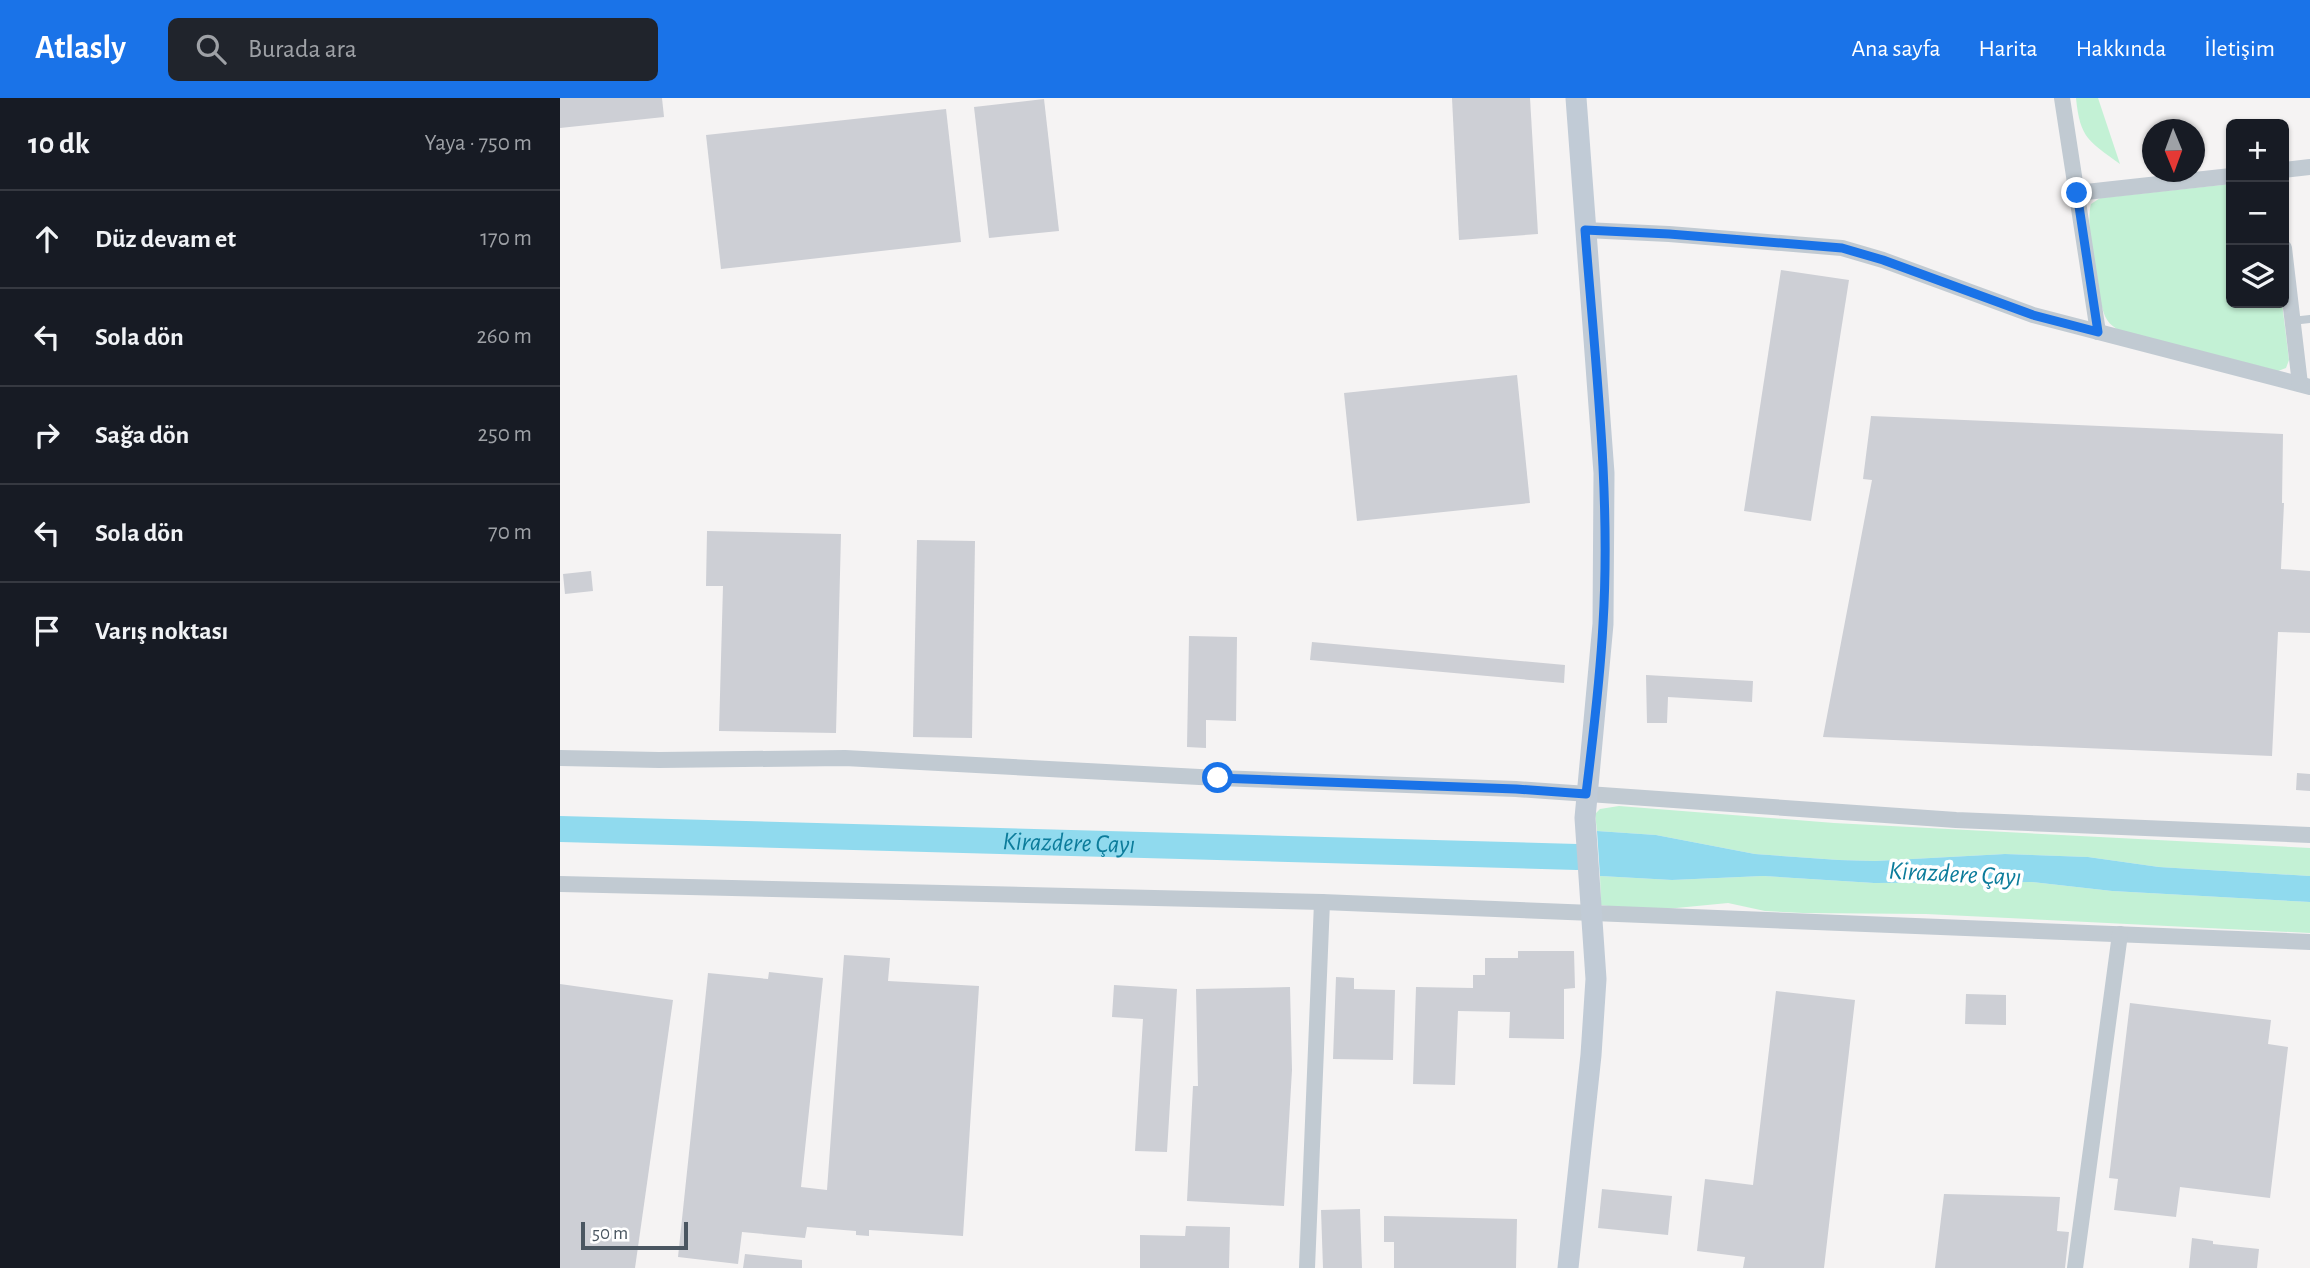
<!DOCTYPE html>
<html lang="tr">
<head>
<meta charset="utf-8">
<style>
	:root { --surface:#171b24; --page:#20242c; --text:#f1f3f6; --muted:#9ea1a6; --line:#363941; --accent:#1a73e8 }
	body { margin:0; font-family:"Alegreya Sans",sans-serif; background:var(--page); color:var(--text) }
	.controls { position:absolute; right:21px; top:21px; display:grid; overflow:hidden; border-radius:10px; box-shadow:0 2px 5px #0004 }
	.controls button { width:63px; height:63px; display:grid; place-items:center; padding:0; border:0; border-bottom:2px solid var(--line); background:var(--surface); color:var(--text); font:35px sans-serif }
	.compass { position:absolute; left:1582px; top:21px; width:63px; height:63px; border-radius:50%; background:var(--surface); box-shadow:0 2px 5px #0004; rotate:179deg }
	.scale { position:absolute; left:21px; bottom:18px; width:107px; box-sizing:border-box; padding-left:7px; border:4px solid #4a5661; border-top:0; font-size:19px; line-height:24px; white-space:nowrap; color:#4a5661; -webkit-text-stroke:5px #fff; paint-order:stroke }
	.stop { position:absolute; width:21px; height:21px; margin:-16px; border:5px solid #1a73e8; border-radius:50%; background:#fff }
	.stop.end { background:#1a73e8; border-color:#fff; box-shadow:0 2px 7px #0008 }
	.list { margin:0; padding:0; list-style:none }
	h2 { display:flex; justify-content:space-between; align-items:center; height:91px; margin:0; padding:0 28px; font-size:30px }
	h2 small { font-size:23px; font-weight:400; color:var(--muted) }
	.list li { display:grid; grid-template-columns:46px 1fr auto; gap:21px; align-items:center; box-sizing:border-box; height:98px; padding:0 28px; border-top:2px solid var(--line) }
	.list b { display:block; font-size:26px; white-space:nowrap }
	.list em { font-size:23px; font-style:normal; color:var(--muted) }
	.icon { flex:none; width:38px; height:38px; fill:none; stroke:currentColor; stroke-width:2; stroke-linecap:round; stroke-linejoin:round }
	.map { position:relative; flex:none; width:1750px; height:1170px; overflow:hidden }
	header { display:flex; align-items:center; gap:42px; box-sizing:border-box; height:98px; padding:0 35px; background:var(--accent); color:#fff }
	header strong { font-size:33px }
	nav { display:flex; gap:38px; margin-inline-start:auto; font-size:24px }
	.search { width:490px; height:63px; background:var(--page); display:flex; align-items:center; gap:18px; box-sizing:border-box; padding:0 24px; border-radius:10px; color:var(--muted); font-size:26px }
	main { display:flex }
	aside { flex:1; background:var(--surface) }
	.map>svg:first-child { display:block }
</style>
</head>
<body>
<header>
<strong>Atlasly</strong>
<div class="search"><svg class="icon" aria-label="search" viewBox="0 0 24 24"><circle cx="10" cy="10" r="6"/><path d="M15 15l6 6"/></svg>Burada ara</div>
<nav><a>Ana sayfa</a><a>Harita</a><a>Hakkında</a><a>İletişim</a></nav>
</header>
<main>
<aside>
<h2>10 dk<small>Yaya · 750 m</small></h2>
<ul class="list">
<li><svg class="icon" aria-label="ahead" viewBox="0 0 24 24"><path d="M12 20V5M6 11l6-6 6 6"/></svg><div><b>Düz devam et</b></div><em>170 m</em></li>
<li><svg class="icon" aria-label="left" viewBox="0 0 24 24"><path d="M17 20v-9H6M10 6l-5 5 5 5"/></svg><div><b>Sola dön</b></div><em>260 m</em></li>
<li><svg class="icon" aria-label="right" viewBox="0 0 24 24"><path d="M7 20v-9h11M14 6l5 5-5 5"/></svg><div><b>Sağa dön</b></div><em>250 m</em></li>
<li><svg class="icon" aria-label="left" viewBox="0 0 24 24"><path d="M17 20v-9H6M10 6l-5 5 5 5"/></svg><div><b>Sola dön</b></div><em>70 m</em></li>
<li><svg class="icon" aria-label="arrive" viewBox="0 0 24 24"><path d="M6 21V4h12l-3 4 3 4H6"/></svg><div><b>Varış noktası</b></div></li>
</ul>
</aside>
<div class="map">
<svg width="1750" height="1170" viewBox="0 0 1750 1170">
	<rect width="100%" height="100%" fill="#f5f3f3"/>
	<!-- green -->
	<g fill="#c3f1d5">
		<path d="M 1516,0 L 1538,0 L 1560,66 C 1529,43 1520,41 1516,0 Z"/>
		<path d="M 1671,86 L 1671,205 L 1722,205 L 1729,262 L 1726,270 L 1718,273 L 1558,232 C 1553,228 1549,226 1546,220 C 1537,202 1525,125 1531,106 L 1540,100 Z"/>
		<path d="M 1059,708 L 1274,725 L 1750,750 L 1750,778 L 1599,769 L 1528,759 L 1445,756 L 1315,763 L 1279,762 L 1195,756 L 1096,737 L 1037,733 L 1035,716 L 1040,711 Z"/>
		<path d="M 1040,778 L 1112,782 L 1203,778 L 1314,785 L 1471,784 L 1552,793 L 1750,804 L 1750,835 L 1366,816 L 1243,815 L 1205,813 L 1168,805 L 1106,811 L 1062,810 L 1041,807 Z"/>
	</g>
	<!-- water -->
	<path fill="#90daee" d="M 1037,733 L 1096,737 L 1195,756 L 1279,762 L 1315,763 L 1445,756 L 1528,759 L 1599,769 L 1750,778 L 1750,804 L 1552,793 L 1471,784 L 1314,785 L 1203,778 L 1112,782 L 1040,778 Z"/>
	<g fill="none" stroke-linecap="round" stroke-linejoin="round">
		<!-- river -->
		<path stroke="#90daee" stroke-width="26" id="s1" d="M 0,731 L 1017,759"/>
	</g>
	<!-- building -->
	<g fill="#cdcfd5">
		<path d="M 0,0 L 102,0 L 104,19 L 0,30 Z"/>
		<path d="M 892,0 L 970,0 L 978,136 L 899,142 Z"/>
		<path d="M 484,1 L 499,133 L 429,140 L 414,9 Z"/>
		<path d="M 386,11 L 401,144 L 161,171 L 146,37 Z"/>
		<path d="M 1221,172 L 1289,182 L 1251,423 L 1184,413 Z"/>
		<path d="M 957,277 L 970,405 L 797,423 L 784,295 Z"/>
		<path d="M 1311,318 L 1723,336 L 1722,405 L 1724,405 L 1721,471 L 1750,473 L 1750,535 L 1718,534 L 1712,658 L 1263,639 L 1312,382 L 1303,381 Z"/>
		<path d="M 147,433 L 281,436 L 276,635 L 159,633 L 163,488 L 146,488 Z"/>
		<path d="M 357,442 L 415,443 L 412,640 L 353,639 Z"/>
		<path d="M 31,473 L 33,493 L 5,496 L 3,476 Z"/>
		<path d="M 629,538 L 677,539 L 676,623 L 646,622 L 646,650 L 627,649 Z"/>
		<path d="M 752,544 L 1005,567 L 1004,585 L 750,562 Z"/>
		<path d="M 1086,577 L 1193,583 L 1192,604 L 1108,599 L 1107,625 L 1087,625 Z"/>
		<path d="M 1737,675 L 1750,676 L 1750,693 L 1736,692 Z"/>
		<path d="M 958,853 L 1014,853 L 1015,890 L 1004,891 L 1004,941 L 949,940 L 950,914 L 898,913 L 895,987 L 853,986 L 856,889 L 913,890 L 913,877 L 925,877 L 925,860 L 958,860 Z"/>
		<path d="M 284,857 L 330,860 L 328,883 L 419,888 L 403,1138 L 309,1132 L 309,1138 L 296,1137 L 296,1133 L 247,1129 L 245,1140 L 182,1134 L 178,1166 L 118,1159 L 148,875 L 208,881 L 209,874 L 263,880 L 241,1089 L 267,1092 Z"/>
		<path d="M 776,879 L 794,880 L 794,891 L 835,892 L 833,962 L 773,961 Z"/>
		<path d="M 0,886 L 113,902 L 75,1170 L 0,1170 Z"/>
		<path d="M 554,887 L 617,891 L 607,1054 L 575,1053 L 583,921 L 552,919 Z"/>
		<path d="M 730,889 L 732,972 L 724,1108 L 627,1103 L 633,988 L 638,988 L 636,891 Z"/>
		<path d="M 1216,893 L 1295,902 L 1264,1170 L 1183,1170 L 1185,1159 L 1137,1153 L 1145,1081 L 1193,1087 Z"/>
		<path d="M 1406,896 L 1446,897 L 1446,927 L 1405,926 Z"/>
		<path d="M 1570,905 L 1711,922 L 1708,946 L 1728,949 L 1710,1100 L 1620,1089 L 1616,1119 L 1554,1112 L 1558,1081 L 1549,1080 Z"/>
		<path d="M 1042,1091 L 1112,1098 L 1108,1137 L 1038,1130 Z"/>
		<path d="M 1384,1096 L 1500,1099 L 1497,1133 L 1509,1134 L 1505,1170 L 1375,1170 Z"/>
		<path d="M 800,1111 L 802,1170 L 763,1170 L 761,1112 Z"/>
		<path d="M 824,1118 L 957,1121 L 956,1170 L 834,1170 L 834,1144 L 824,1144 Z"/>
		<path d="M 626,1128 L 670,1129 L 669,1170 L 580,1170 L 580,1137 L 625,1138 Z"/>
		<path d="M 1632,1140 L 1653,1143 L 1653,1146 L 1699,1151 L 1697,1170 L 1629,1170 Z"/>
		<path d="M 185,1156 L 242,1162 L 242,1170 L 183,1170 Z"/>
	</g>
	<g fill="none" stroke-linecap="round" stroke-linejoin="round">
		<!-- lane -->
		<path stroke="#c1cad2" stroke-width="8" d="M 1732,223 L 1750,221"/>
		<!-- street -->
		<g stroke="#c1cad2" stroke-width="16">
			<path d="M 1502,0 L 1538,234"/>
			<path d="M 1724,72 L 1750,69"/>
			<path d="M 1517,95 L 1671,78"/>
			<path d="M 1025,132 L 1109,136 L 1282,150 L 1323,162 L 1473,217 L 1750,289"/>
			<path d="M 1724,150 L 1740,286"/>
			<path d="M 0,660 L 99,662 L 285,660 L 658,680 L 956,691 L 1396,722 L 1750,737"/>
			<path d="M 0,786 L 762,804 L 1750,844"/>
			<path d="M 747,1170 L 762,804"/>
			<path d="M 1515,1170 L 1560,836"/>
		</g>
		<!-- secondary -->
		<path stroke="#c1cbd6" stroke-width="21" d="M 1008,1170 L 1031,957 L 1036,881 L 1025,720 L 1043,526 L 1044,375 L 1016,0"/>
	</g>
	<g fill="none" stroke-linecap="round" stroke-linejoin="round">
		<!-- route -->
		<path stroke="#1a73e8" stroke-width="9" d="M 658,680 L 956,691 L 1026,696 C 1033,640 1040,583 1043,526 C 1051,395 1035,263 1025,132 L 1109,136 L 1282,150 L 1323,162 L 1473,217 L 1538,234 L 1517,95"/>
	</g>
	<g text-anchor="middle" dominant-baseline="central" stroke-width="7" stroke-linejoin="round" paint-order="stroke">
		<!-- water labels -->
		<g font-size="26" font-style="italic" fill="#0c7c9b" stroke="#fff">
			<text stroke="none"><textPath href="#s1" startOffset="509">Kirazdere Çayı</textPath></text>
			<text transform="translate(1395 776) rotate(3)">Kirazdere Çayı</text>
		</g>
	</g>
</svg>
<div class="controls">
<button>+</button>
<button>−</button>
<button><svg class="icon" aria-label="layers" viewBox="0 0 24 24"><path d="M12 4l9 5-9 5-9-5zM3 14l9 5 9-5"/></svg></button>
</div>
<svg class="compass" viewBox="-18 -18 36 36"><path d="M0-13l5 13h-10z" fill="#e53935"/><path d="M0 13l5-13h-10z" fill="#9ea1a6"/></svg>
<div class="scale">50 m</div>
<div class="stop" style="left:658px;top:680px"></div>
<div class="stop end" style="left:1517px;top:95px"></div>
</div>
</main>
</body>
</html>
